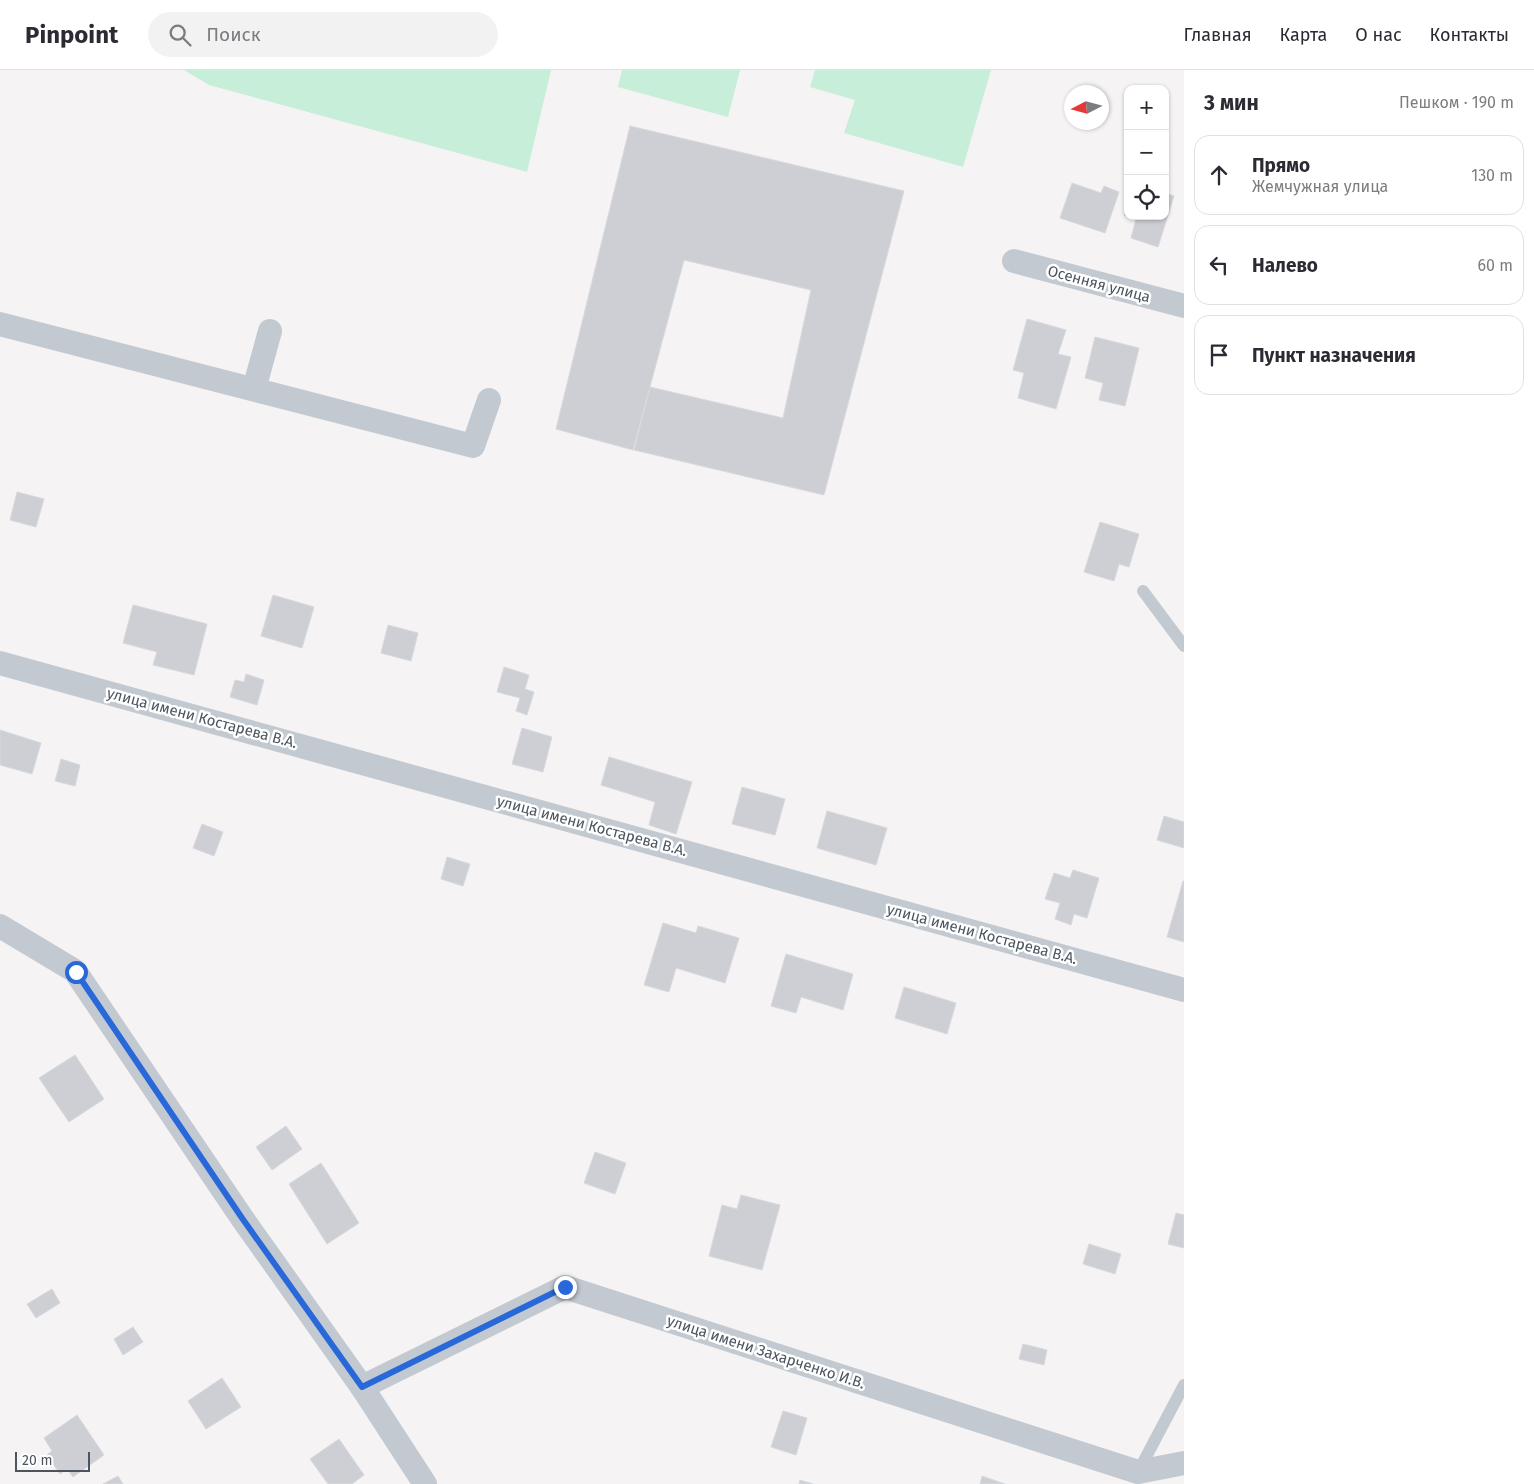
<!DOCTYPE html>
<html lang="ru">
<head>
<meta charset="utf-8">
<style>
	:root { --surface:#fff; --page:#f2f2f3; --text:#2b2b33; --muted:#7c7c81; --line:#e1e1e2 }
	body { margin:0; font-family:"Fira Sans",sans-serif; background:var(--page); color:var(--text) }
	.controls { position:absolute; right:15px; top:15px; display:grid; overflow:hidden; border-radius:10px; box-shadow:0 1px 4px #0004 }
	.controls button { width:45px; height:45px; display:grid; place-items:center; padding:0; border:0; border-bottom:1px solid var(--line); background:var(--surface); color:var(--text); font:25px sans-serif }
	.compass { position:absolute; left:1064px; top:15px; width:45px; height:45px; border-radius:50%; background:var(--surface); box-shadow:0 1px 4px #0004; rotate:264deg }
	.scale { position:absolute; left:15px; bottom:12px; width:75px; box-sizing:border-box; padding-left:5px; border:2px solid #4b545f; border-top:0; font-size:14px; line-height:18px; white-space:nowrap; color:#4b545f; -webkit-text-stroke:4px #fff; paint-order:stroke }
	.stop { position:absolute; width:15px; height:15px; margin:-11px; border:4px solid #2868d9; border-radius:50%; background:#fff }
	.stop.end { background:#2868d9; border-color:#fff; box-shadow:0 1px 5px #0008 }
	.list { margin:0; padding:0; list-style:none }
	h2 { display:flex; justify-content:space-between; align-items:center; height:65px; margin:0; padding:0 20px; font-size:21px }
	h2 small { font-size:16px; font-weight:400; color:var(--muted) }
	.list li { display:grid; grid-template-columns:32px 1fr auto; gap:15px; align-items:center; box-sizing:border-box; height:80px; margin:0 10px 10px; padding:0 10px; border:1px solid var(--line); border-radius:15px }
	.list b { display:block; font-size:19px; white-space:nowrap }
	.list p { margin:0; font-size:16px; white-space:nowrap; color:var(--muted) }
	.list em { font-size:16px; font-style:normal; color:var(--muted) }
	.icon { flex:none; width:28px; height:28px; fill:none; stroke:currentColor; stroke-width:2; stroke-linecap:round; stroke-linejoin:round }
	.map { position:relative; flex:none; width:1184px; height:1414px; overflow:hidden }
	header { display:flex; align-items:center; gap:30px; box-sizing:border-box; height:70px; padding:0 25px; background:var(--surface); border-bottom:1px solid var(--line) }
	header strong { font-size:24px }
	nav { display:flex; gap:28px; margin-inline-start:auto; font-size:18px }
	.search { width:350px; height:45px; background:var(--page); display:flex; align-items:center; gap:12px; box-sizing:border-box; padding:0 18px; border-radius:28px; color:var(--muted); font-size:19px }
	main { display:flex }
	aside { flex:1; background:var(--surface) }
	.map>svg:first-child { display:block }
</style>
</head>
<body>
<header>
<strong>Pinpoint</strong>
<div class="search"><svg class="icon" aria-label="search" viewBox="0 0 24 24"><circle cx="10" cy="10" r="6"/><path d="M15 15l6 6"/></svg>Поиск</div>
<nav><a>Главная</a><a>Карта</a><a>О нас</a><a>Контакты</a></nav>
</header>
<main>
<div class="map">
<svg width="1184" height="1414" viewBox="0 0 1184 1414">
	<rect width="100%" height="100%" fill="#f5f3f3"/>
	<!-- green -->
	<g fill="#c6eed8">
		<path d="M 184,0 L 551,0 L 527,102 L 209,15 Z"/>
		<path d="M 622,0 L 740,0 L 728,47 L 618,17 Z"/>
		<path d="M 815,0 L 991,0 L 963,97 L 844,63 L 855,30 L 810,17 Z"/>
	</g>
	<!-- building -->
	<g fill="#cdcfd4" stroke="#d7d9dd">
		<path d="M 630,56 L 904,121 L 824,425 L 634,380 L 650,317 L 783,348 L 811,220 L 684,190 L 633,380 L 556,359 Z"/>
		<path d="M 1072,113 L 1101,123 L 1104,116 L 1119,122 L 1105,163 L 1060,148 Z"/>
		<path d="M 1165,123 L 1174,126 L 1158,177 L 1131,168 L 1136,149 L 1124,145 L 1128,135 L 1128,146 L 1165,146 Z"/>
		<path d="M 1027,249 L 1066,260 L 1058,284 L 1071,287 L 1056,339 L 1018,328 L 1024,303 L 1013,300 Z"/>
		<path d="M 1095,267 L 1139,278 L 1125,336 L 1099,330 L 1103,313 L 1085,308 Z"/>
		<path d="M 17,422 L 44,429 L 36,457 L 10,450 Z"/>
		<path d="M 1100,452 L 1139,464 L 1129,497 L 1119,494 L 1114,511 L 1084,502 Z"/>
		<path d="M 273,525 L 314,537 L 302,578 L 261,566 Z"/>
		<path d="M 133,535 L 207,554 L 194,605 L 153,595 L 157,582 L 123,573 Z"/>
		<path d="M 388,555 L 418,563 L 411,591 L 381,583 Z"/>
		<path d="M 504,597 L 529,605 L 525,619 L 534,622 L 527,645 L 516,641 L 520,628 L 497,622 Z"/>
		<path d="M 246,604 L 264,610 L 257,635 L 230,627 L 235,610 L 244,612 Z"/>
		<path d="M 522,658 L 552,667 L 543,702 L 512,694 Z"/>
		<path d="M 0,660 L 41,673 L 32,704 L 0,695 Z"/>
		<path d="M 609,687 L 692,712 L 676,764 L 649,755 L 655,732 L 601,715 Z"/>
		<path d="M 61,689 L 80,695 L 75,716 L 55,711 Z"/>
		<path d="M 742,717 L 785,729 L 775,765 L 732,754 Z"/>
		<path d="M 827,741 L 887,758 L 876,795 L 817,778 Z"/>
		<path d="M 1164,746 L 1184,752 L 1184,778 L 1157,770 Z"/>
		<path d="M 202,754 L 223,762 L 214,786 L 193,778 Z"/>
		<path d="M 447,787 L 470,794 L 463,816 L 441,809 Z"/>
		<path d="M 1073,800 L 1099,808 L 1087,848 L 1074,844 L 1071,855 L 1055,849 L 1060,833 L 1045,829 L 1054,803 L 1070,808 Z"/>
		<path d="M 1183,811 L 1184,811 L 1184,872 L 1167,867 Z"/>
		<path d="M 663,853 L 696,863 L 698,856 L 739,868 L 725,913 L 676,898 L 669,922 L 644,915 Z"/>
		<path d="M 786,884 L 853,904 L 843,940 L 801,927 L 796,943 L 771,936 Z"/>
		<path d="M 904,917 L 956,933 L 947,964 L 895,948 Z"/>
		<path d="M 75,985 L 104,1029 L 69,1052 L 39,1008 Z"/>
		<path d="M 286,1056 L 302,1079 L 272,1100 L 256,1077 Z"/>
		<path d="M 595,1082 L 626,1093 L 615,1124 L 584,1113 Z"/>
		<path d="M 321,1093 L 359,1153 L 327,1174 L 289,1114 Z"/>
		<path d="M 741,1125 L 780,1135 L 762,1200 L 709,1186 L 722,1135 L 737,1139 Z"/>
		<path d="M 1176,1143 L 1184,1145 L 1184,1178 L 1168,1174 Z"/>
		<path d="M 1089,1174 L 1121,1184 L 1115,1204 L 1083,1194 Z"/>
		<path d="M 52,1219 L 60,1233 L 36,1248 L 27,1234 Z"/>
		<path d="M 133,1257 L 143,1272 L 123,1285 L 114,1269 Z"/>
		<path d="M 1023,1274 L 1047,1280 L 1044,1295 L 1019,1289 Z"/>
		<path d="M 222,1308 L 241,1337 L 206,1359 L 188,1331 Z"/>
		<path d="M 783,1341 L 807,1348 L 796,1385 L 771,1377 Z"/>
		<path d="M 77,1345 L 104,1385 L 73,1407 L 67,1399 L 60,1404 L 47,1385 L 52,1381 L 44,1368 Z"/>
		<path d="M 339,1369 L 364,1405 L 352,1414 L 328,1414 L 310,1389 Z"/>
		<path d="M 118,1406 L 123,1414 L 103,1414 Z"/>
		<path d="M 982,1406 L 1005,1414 L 980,1414 Z"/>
		<path d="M 800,1410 L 813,1414 L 799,1414 Z"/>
	</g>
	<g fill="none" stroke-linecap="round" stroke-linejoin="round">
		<!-- service -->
		<g stroke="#c2c9d0" stroke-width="12">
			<path d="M 1143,521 L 1184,576"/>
			<path d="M 1138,1402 L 1184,1315"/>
		</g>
		<!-- minor -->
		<g stroke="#c2c9d0" stroke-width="24">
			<path d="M 1014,191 L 1184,236"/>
			<path d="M 0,254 L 473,376 L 489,330"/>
			<path d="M 254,319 L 270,261"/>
			<path d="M 0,593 L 1184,920"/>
			<path d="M 0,856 L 75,901 L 242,1148 L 362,1317 L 425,1414"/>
			<path d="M 362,1317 L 565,1217 L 1138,1402 L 1184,1393"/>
		</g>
	</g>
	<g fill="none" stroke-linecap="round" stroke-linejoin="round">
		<!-- route -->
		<path stroke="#2868d9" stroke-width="6" d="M 76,902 L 242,1148 L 362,1317 L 565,1217"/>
	</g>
	<g text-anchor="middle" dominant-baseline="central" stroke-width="5" stroke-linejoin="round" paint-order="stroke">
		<!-- street labels -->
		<g font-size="15" fill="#4b545f" stroke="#fff">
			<text transform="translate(1099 214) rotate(15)">Осенняя улица</text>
			<text transform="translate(202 648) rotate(15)">улица имени Костарева В.А.</text>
			<text transform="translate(592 756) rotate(15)">улица имени Костарева В.А.</text>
			<text transform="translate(982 864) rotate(15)">улица имени Костарева В.А.</text>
			<text transform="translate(766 1282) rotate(18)">улица имени Захарченко И.В.</text>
		</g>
	</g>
</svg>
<div class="controls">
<button>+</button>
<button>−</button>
<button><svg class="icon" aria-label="locate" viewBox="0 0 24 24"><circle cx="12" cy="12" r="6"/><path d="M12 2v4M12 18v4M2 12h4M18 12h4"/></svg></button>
</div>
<svg class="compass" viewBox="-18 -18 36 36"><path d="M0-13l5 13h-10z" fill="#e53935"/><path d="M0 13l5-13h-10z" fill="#7c7c81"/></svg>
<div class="scale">20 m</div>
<div class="stop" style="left:76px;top:902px"></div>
<div class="stop end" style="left:565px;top:1217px"></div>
</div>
<aside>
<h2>3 мин<small>Пешком · 190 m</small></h2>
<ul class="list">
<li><svg class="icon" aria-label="ahead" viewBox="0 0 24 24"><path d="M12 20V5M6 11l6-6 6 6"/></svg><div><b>Прямо</b><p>Жемчужная улица</p></div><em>130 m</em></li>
<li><svg class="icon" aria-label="left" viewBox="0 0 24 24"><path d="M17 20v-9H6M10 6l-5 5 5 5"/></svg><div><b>Налево</b></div><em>60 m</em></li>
<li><svg class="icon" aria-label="arrive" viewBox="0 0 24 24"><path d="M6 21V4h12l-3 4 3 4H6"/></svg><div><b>Пункт назначения</b></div></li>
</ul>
</aside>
</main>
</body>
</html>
